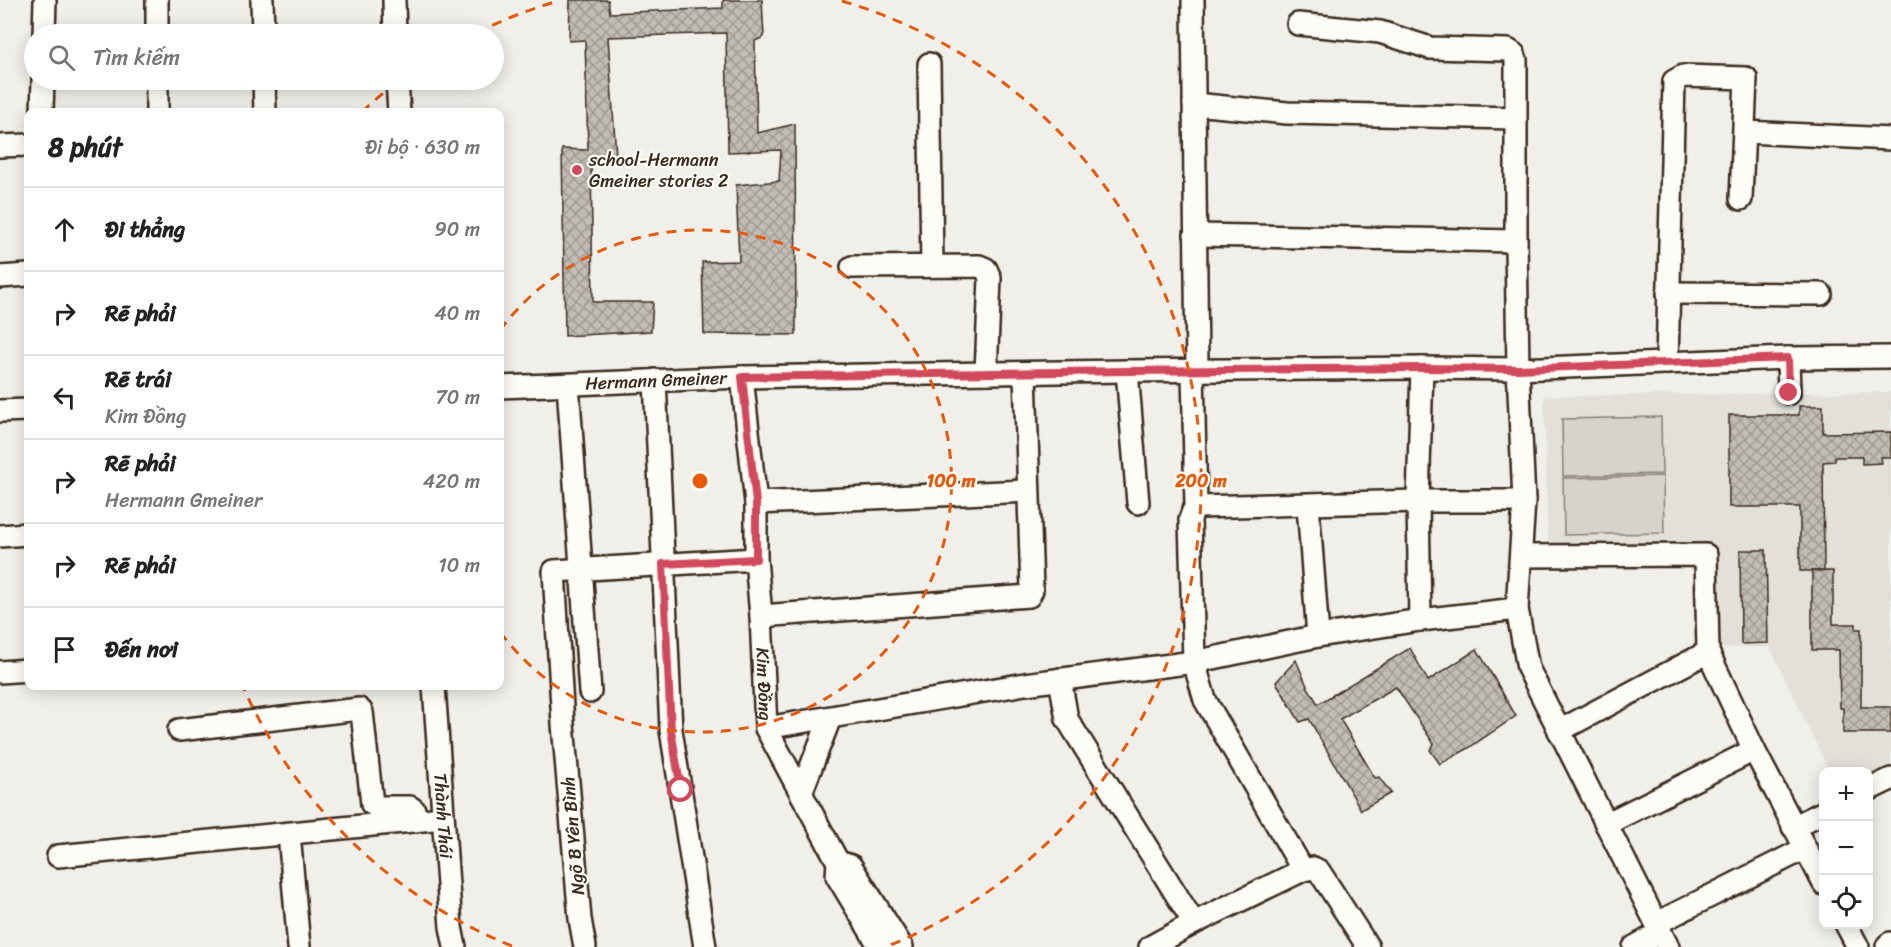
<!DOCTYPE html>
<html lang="vi">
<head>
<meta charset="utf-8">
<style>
	:root { --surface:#fff; --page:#f2f2f2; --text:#222; --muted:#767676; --line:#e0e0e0 }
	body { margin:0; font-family:Sriracha,sans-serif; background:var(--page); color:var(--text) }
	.controls { position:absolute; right:18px; bottom:18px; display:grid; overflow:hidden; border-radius:12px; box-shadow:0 3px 15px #0003 }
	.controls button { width:54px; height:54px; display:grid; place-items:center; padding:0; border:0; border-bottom:2px solid var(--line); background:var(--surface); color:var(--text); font:30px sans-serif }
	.stop { position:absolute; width:18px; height:18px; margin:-14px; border:4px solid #d1495b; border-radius:50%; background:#fff }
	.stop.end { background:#d1495b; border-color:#fff; box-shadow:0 2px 6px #0008 }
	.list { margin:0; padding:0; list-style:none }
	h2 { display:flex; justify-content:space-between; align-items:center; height:78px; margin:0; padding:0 24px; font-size:26px }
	h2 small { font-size:20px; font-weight:400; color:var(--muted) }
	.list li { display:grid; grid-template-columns:39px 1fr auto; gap:18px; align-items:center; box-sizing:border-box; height:84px; padding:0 24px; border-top:2px solid var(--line) }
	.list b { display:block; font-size:22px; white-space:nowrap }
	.list p { margin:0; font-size:20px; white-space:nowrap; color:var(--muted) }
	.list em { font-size:20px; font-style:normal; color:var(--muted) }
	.icon { flex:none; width:33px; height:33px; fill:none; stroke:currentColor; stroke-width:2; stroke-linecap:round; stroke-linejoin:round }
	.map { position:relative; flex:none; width:1891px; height:947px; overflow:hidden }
	.search { position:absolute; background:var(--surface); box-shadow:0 3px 15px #0003; left:24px; top:24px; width:480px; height:66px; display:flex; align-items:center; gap:15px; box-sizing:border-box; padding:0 21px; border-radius:33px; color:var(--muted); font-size:22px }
	.panel { position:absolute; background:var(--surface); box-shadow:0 3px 15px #0003; left:24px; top:108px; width:480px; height:582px; border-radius:12px }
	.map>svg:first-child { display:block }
</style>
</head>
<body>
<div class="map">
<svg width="1891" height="947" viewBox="0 0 1891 947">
	<defs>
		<pattern id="building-cross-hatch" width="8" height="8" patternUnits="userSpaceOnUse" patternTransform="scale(1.5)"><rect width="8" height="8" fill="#c1bcb4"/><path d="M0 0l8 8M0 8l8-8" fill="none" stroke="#9e9992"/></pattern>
	</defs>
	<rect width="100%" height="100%" fill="#f1efea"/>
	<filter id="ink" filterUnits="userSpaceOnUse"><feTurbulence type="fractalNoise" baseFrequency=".0167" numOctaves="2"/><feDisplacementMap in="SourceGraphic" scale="12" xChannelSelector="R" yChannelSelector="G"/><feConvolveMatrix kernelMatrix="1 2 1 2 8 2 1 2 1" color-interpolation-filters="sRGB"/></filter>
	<g filter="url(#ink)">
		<!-- built -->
		<path fill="#e3e0da" d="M 1891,392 L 1891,771 L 1869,782 L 1868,772 L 1829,771 L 1770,647 L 1716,648 L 1713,548 L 1548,549 L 1544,396 Z"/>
		<!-- green -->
		<g fill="#d7d2cc" stroke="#897e75" stroke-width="1.5">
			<path d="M 1661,417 L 1662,474 L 1563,476 L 1562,419 Z"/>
			<path d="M 1663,476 L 1664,533 L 1564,535 L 1563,478 Z"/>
		</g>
		<!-- building -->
		<g fill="url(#building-cross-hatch)" stroke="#3b2a1e" stroke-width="1.5">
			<path d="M 570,0 L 608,0 L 610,13 L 723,8 L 723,0 L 762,0 L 764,37 L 755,41 L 757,133 L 795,124 L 796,335 L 704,334 L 702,262 L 739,261 L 736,185 L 779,181 L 781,150 L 728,152 L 726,33 L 608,37 L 616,155 L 591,159 L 593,302 L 653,302 L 651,331 L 565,336 L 562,149 L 588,150 L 585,40 L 569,41 Z"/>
			<path d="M 1799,406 L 1823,406 L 1823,433 L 1891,432 L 1891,457 L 1881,457 L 1882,463 L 1862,464 L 1862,457 L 1835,457 L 1835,461 L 1823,462 L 1824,571 L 1800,571 L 1800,507 L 1729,507 L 1729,415 L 1799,415 Z"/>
			<path d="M 1740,550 L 1766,550 L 1768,643 L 1741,644 Z"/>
			<path d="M 1812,571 L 1833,571 L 1833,624 L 1856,624 L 1856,629 L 1861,629 L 1861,707 L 1891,707 L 1891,733 L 1843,733 L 1843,708 L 1840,708 L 1839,650 L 1812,650 Z"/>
			<path d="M 1410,648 L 1428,681 L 1477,649 L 1516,716 L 1467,749 L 1440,764 L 1430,750 L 1434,744 L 1396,687 L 1340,719 L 1375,778 L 1379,777 L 1391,793 L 1361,810 L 1309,719 L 1300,722 L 1276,682 L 1296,660 L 1307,686 L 1318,704 Z"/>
		</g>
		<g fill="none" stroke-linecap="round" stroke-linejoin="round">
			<!-- minor casing -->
			<g stroke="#3b2a1e" stroke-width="26">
				<g id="minor">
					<path d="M 157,0 L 157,34"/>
					<path d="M 262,0 L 263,34"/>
					<path d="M 394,0 L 395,34"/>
					<path d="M 1193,0 L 1197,371"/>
					<path d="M 1298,24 L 1380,32 L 1430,48 L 1508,50 L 1514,54 L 1516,60 L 1516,241 L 1518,369 L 1524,501 L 1517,609 L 1528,668 L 1668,947"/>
					<path d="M 44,34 L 45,0"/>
					<path d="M 929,64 L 932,266"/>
					<path d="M 157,80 L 157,112"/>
					<path d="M 264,80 L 265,112"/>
					<path d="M 397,80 L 399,112"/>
					<path d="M 1194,104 L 1287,113 L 1515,118"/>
					<path d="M 42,112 L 43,80"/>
					<path d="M 1745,132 L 1891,139"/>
					<path d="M 0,146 L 28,145"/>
					<path d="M 1195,235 L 1516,241"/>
					<path d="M 852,267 L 979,266 L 986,269 L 990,278 L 986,373"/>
					<path d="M 0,277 L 28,275"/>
					<path d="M 1668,293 L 1821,294"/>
					<path d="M 1788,358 L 1789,393"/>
					<path d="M 1667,363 L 1674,81 L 1683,76 L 1746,78 L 1741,199"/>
					<path d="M 1127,371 L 1138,503"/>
					<path d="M 1193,371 L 1196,508"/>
					<path id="s1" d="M 742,377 L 756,503 L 756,559 L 761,616 L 766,728 L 838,862 L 851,866 L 902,947"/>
					<path d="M 655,380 L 671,730 L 705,947"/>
					<path d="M 568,385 L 590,692"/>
					<path id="s2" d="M 500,387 L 742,377 L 1127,371 L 1422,368 L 1518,369 L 1788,358 L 1891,357"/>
					<path d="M 0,411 L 28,410"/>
					<path d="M 756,503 L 1028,491"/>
					<path d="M 1308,505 L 1318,636"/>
					<path d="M 0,536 L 28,534"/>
					<path d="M 1521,556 L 1706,555 L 1708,652 L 1754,750 L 1824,884"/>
					<path d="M 761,616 L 1029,596 L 1032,590 L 1025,374"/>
					<path d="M 1420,620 L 1418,501 L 1422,368"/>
					<path d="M 0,672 L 28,670"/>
					<path d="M 1060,679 L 1067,719 L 1194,923"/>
					<path id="s3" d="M 434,686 L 451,927 L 455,947"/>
					<path d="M 766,728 L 1025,684 L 1194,662 L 1318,636 L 1420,620 L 1517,609"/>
					<path d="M 179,730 L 359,709 L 362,712 L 372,804 L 377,807 L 410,807 L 414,810 L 415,821"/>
					<path d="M 1559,731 L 1708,652"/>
					<path d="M 1868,790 L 1891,779"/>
					<path d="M 801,793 L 830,718"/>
					<path d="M 1606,824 L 1754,750"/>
					<path d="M 1793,827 L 1824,812"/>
					<path d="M 289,834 L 299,947"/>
					<path d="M 58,856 L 443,818"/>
					<path d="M 838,862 L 837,876 L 880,947"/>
					<path d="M 1303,870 L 1205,700 L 1194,662 L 1190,519 L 1193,511 L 1199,507 L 1418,501 L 1524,501"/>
					<path d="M 1657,923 L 1804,849"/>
					<path d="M 1846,924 L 1858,947"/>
					<path d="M 585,947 L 580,919 L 563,724 L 554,571 L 756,559"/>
					<path d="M 1150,947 L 1194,923 L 1303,870 L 1313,868 L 1319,871 L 1368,947"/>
					<path d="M 1634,947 L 1661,932"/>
				</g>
			</g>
			<!-- major casing -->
			<g stroke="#3b2a1e" stroke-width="32">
				<path id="major" d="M 1890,947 L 1891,946"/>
			</g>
			<!-- minor -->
			<use href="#minor" stroke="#fdfcf7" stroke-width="21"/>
			<!-- major -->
			<use href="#major" stroke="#fdfcf7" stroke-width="27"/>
		</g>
	</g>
	<g fill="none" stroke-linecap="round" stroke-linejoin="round" filter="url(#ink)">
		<!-- route -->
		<path stroke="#d1495b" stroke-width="8" d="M 681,790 L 671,730 L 663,564 L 756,559 L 756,503 L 742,377 L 1127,371 L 1422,368 L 1518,369 L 1788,358 L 1789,393"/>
	</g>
	<!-- distance rings -->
	<g fill="none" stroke="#e8590c" stroke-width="3" stroke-dasharray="10 8">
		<path d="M500 330A251 251 0 1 1 500 632"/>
		<path d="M512 946A501 501 0 0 1 244 689M362 112A501 501 0 0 1 398 81M476 33A501 501 0 0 1 558 1M842 1A501 501 0 0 1 888 946"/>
	</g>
	<!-- markers -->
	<circle fill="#d1495b" stroke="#fdfcf7" stroke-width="2" cx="577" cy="170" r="6"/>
	<g text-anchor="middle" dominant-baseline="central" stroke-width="4.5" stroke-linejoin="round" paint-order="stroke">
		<!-- poi labels -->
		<g font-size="18" fill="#3b2a1e" stroke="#fdfcf7" text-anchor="start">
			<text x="589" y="160">school-Hermann<tspan x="589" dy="21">Gmeiner stories 2</tspan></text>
		</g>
		<!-- street labels -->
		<g font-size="18" fill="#3b2a1e" stroke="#fdfcf7">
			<text stroke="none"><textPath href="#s2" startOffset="156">Hermann Gmeiner</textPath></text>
			<text stroke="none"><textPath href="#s1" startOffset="308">Kim Đồng</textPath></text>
			<text stroke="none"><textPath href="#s3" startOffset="130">Thành Thái</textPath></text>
			<text transform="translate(573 836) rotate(-95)">Ngõ B Yên Bình</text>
		</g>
	</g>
	<circle cx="700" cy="481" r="9" fill="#e8590c" stroke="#fdfcf7" stroke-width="3"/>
	<g font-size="18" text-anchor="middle" font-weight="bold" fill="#e8590c" stroke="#fdfcf7" stroke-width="4.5" stroke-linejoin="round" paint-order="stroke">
		<text x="951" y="487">100 m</text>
		<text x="1201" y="487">200 m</text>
	</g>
</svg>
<div class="controls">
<button>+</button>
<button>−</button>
<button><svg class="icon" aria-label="locate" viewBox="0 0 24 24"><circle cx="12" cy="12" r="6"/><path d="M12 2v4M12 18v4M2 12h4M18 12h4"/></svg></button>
</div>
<div class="stop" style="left:681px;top:790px"></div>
<div class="stop end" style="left:1789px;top:393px"></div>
<div class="search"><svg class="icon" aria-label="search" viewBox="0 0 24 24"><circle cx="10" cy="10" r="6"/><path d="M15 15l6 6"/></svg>Tìm kiếm</div>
<section class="panel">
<h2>8 phút<small>Đi bộ · 630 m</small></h2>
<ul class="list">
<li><svg class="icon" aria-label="ahead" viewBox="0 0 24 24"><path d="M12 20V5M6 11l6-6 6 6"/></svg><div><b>Đi thẳng</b></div><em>90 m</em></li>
<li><svg class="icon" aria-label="right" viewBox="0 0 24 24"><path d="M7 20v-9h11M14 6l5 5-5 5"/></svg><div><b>Rẽ phải</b></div><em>40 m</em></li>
<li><svg class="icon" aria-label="left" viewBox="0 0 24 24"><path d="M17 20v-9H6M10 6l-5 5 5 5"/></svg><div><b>Rẽ trái</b><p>Kim Đồng</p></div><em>70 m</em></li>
<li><svg class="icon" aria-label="right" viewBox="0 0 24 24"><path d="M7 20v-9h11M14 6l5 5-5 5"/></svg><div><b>Rẽ phải</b><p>Hermann Gmeiner</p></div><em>420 m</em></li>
<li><svg class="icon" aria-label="right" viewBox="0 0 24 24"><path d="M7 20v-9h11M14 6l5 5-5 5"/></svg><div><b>Rẽ phải</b></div><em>10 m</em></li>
<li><svg class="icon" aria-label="arrive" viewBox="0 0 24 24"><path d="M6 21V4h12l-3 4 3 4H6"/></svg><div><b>Đến nơi</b></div></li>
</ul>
</section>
</div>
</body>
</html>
